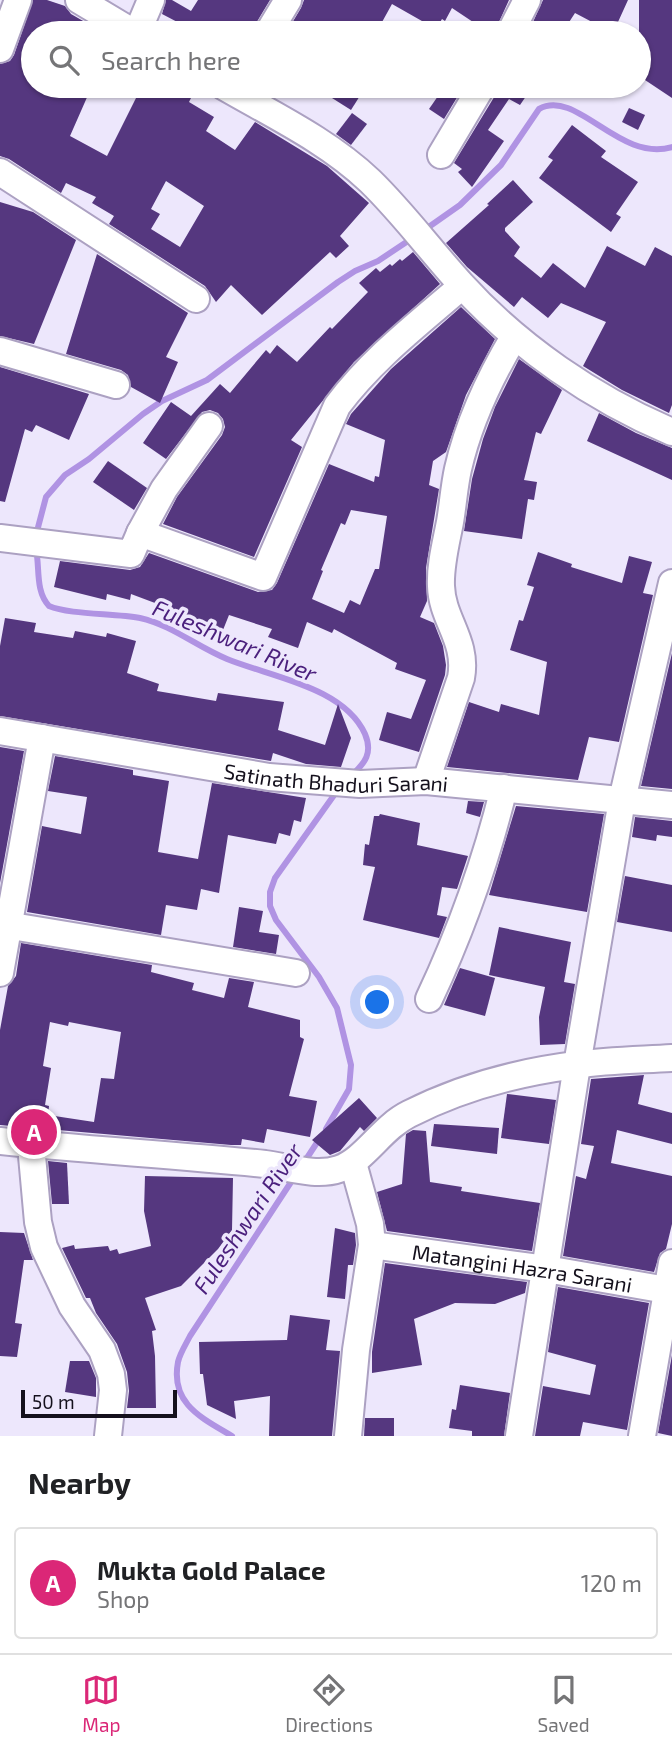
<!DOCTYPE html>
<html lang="en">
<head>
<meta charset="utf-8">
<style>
	:root { --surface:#fff; --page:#f6f6f6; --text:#202124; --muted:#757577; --line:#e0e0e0; --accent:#db2777 }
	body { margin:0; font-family:"Exo 2",sans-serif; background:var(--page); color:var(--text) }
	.scale { position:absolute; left:21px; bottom:18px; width:156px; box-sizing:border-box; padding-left:7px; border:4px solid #14101c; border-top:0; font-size:19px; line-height:24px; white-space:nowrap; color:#14101c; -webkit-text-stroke:5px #ede7fc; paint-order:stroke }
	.you { position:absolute; left:378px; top:1003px; width:24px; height:24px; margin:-18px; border:5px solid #fff; border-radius:50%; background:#1a73e8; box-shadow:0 0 0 10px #1a73e833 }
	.badge { display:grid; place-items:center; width:46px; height:46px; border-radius:50%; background:var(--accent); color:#fff; font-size:23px; font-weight:700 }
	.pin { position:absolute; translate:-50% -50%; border:4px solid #fff; box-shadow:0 2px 7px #0006 }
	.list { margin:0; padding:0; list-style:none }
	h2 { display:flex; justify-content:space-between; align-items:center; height:91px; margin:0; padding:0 28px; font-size:30px }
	h2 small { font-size:23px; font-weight:400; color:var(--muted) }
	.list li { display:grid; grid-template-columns:46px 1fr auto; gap:21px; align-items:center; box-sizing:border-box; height:112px; margin:0 14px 14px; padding:0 14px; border:2px solid var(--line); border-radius:7px }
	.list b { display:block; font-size:26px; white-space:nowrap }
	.list p { margin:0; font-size:23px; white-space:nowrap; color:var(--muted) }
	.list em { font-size:23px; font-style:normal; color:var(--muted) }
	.icon { flex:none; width:38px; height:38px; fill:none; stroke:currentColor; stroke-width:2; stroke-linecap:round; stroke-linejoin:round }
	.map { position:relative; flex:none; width:672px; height:1436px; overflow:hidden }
	.search { position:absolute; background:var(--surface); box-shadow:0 2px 5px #0004; left:21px; right:21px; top:21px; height:77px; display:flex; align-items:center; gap:18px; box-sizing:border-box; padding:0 24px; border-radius:38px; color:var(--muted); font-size:26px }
	.sheet { height:217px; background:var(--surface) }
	nav { display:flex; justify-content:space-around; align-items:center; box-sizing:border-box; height:98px; border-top:2px solid var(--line); background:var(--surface); font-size:19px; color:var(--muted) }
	nav a { display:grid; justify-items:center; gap:4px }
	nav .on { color:var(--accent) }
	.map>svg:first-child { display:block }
</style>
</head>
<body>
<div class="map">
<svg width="672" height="1436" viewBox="0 0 672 1436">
	<rect width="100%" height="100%" fill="#ede7fc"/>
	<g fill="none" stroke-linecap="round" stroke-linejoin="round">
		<!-- stream -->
		<g stroke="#b093e3" stroke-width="6">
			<path d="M 423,231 L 460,205 L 501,165 L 539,109 C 577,88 619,163 672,147"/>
			<path d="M 36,535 L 46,497 L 65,475 L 89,459 L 143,414 L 162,401 L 207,380 L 338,282 L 355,271 L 378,261 L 414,237"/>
			<path d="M 36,549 C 40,568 35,591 49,606 C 70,615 114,613 140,618 C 172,625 197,647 227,659 C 271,677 344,687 365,734 C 373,753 365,763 352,775"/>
			<path d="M 326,1129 L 349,1089 L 351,1065 L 337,1008 L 319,977 L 276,920 L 270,906 L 270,892 L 275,878 L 337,791"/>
			<path d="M 303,1164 L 320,1138"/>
			<path d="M 232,1436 C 202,1418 170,1404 178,1362 C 180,1353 186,1344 190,1336 L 295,1176"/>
		</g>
	</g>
	<!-- building -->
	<g fill="#55377f" fill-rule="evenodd">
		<path d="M 33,0 L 47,0 L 65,6 L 71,14 L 104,33 L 33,33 L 33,86 L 92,86 L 70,136 L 107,156 L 142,86 L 197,86 L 189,102 L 214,117 L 206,131 L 235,150 L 255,122 L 327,166 L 369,203 L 340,236 L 349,246 L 336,258 L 330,252 L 262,315 L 231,285 L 216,302 L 205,286 L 109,224 L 114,216 L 92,203 L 96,197 L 66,183 L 61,193 L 9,159 L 0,156 L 0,64 L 10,61 L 14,55 ZM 166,181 L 204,206 L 180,247 L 151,229 L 160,214 L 151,209 Z"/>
		<path d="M 166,0 L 172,0 L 191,11 L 198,0 L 270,0 L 255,25 L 252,33 L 223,33 L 209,25 L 204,33 L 181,33 L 185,26 L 162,14 Z"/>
		<path d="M 304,0 L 509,0 L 494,33 L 476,33 L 479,26 L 452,8 L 445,21 L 442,19 L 436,29 L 392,4 L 376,33 L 286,33 L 301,8 Z"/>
		<path d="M 543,0 L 628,0 L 613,33 L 575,13 L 562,33 L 551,33 L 533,22 Z"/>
		<path d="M 639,0 L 672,0 L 672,98 L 639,76 Z"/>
		<path d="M 313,86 L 354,86 L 363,91 L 351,110 Z"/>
		<path d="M 445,86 L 464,86 L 444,119 L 429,109 Z"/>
		<path d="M 498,86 L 533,86 L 520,105 L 509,99 L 488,130 L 504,141 L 472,187 L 458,172 L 462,169 L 454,163 L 496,94 Z"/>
		<path d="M 629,108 L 645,115 L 638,130 L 622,122 Z"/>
		<path d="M 352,113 L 367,124 L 351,145 L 336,134 Z"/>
		<path d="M 572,125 L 606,151 L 601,157 L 638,182 L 616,214 L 621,217 L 611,232 L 539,178 L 553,160 L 548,157 Z"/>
		<path d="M 513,180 L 533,202 L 505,228 L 505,231 L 520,247 L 514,256 L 541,278 L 553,263 L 585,288 L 607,246 L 645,266 L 655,247 L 672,256 L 672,405 L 669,413 L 622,390 L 583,366 L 606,322 L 561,303 L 548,318 L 522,297 L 514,307 L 467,267 L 446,243 L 489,205 L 487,204 Z"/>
		<path d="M 0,202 L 33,212 L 76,240 L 34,344 L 0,336 Z"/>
		<path d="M 413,252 L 440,284 L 354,362 L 291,440 L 302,447 L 254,557 L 163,524 L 177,497 L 222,435 L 225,427 L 223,419 L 218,413 L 210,410 L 202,412 L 166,459 L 143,443 L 171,402 L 191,416 L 220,384 L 230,393 L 266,350 L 270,354 L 277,345 L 297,362 L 330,327 L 332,329 L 368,292 L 359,283 L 376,268 L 380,272 L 390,264 L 392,266 L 400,259 L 402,261 Z"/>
		<path d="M 97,254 L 188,313 L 166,357 L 178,362 L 160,403 L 131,387 L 128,375 L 121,370 L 66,354 Z"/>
		<path d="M 461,307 L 495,339 L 466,395 L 446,452 L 433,461 L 429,485 L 439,489 L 426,568 L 427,601 L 420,617 L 434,623 L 443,646 L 446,665 L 445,675 L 419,752 L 379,740 L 387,712 L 411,719 L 426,680 L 395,669 L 397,663 L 334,629 L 332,633 L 307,622 L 298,648 L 268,637 L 272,629 L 229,615 L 221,635 L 192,625 L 195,618 L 131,594 L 130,600 L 107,594 L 106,600 L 54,587 L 60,561 L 130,570 L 140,567 L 149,553 L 258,592 L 272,590 L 277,583 L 329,464 L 374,482 L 375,476 L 379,477 L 385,440 L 346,424 L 351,414 L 391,369 ZM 351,510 L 387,516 L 379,569 L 375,569 L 360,605 L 350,600 L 344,613 L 312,599 L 323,571 L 321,570 L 341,523 L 345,525 Z"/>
		<path d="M 519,359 L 562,390 L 541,434 L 536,432 L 524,480 L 537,482 L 534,500 L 528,499 L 522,539 L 464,531 L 472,479 L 483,439 L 495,407 Z"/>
		<path d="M 0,367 L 89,394 L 69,440 L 36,425 L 32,432 L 25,429 L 5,502 L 0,501 Z"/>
		<path d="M 599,413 L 636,433 L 672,448 L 672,480 L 587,441 Z"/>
		<path d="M 108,461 L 147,488 L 134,510 L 93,482 Z"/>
		<path d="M 538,552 L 572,564 L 571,567 L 622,583 L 629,556 L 652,562 L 643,593 L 653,595 L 619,742 L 589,737 L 578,780 L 447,767 L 469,702 L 499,712 L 501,704 L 539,715 L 547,662 L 510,650 L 519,620 L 523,621 L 534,587 L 527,585 Z"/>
		<path d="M 5,618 L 36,623 L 34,632 L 73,638 L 75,631 L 106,637 L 107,633 L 136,641 L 127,673 L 159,684 L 157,691 L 216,701 L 218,693 L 284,702 L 278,730 L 325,745 L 338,704 L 351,738 L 341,767 L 306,764 L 273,753 L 271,761 L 0,716 L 0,646 Z"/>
		<path d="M 672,653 L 672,789 L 641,786 Z"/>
		<path d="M 0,747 L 24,751 L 0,883 Z"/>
		<path d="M 55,756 L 133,770 L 133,775 L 169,781 L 158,852 L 198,859 L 212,783 L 306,798 L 301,822 L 294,820 L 290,836 L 279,833 L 276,844 L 228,835 L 219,893 L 201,889 L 197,910 L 166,905 L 161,935 L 27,912 L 42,826 L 81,834 L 87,797 L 48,791 Z"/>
		<path d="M 468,801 L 484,802 L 480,817 L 466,813 Z"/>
		<path d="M 516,806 L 604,814 L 587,912 L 489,895 Z"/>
		<path d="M 380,814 L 420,823 L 417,845 L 468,856 L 457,889 L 442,887 L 437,915 L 447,917 L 439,938 L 363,920 L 375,867 L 363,865 L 365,844 L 369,845 L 374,816 L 379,816 Z"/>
		<path d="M 635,817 L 672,821 L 672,837 L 657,835 L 656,841 L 632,837 Z"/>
		<path d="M 625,876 L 672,885 L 672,932 L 617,922 Z"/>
		<path d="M 239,907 L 263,911 L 259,932 L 279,935 L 276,954 L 233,947 Z"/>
		<path d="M 499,927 L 571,942 L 564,982 L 575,984 L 565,1044 L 540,1045 L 539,1017 L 545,987 L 489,975 Z"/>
		<path d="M 21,943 L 152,965 L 151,972 L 194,983 L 192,990 L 224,998 L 229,978 L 254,982 L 248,1007 L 300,1020 L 300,1037 L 304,1039 L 289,1096 L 317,1101 L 310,1137 L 267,1129 L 264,1143 L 242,1139 L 241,1145 L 231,1145 L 0,1125 L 0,1030 L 8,986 L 16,976 ZM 50,1022 L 68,1026 L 69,1022 L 121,1032 L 114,1079 L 101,1078 L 94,1122 L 48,1115 L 49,1106 L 45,1105 L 51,1068 L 43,1066 Z"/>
		<path d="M 460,968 L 495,978 L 485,1016 L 444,1005 Z"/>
		<path d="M 644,1075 L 638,1104 L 672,1113 L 672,1144 L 617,1130 L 611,1163 L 672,1176 L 672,1224 L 666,1249 L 660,1253 L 654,1272 L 563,1256 L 576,1176 L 586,1179 L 594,1146 L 581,1144 L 591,1079 Z"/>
		<path d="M 507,1094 L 556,1100 L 549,1144 L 501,1138 Z"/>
		<path d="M 359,1098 L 377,1118 L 364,1131 L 360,1127 L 340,1151 L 330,1155 L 312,1140 Z"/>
		<path d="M 434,1124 L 499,1128 L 497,1154 L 431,1146 Z"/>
		<path d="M 413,1130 L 426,1131 L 430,1182 L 462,1187 L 461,1191 L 540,1203 L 532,1251 L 387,1231 L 377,1192 L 402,1184 L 406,1134 Z"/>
		<path d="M 48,1161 L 67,1163 L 69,1204 L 52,1204 Z"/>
		<path d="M 145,1176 L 233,1178 L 232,1230 L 218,1249 L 181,1286 L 145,1298 L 156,1330 L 152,1331 L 155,1356 L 156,1408 L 127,1408 L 129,1391 L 127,1372 L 117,1344 L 96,1313 L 90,1298 L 86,1298 L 62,1248 L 74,1245 L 75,1249 L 108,1246 L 110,1251 L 117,1249 L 119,1254 L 151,1246 L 144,1211 Z"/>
		<path d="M 335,1228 L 355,1233 L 356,1245 L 353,1265 L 348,1265 L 345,1299 L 327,1297 Z"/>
		<path d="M 0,1232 L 24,1233 L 33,1260 L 24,1260 L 15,1323 L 22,1324 L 17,1357 L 0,1356 Z"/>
		<path d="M 385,1263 L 527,1282 L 525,1293 L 495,1304 L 455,1303 L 414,1319 L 422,1365 L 372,1373 L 372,1352 Z"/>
		<path d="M 558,1287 L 649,1303 L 627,1430 L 583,1422 L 580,1436 L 535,1436 L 543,1386 L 590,1395 L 596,1365 L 548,1352 Z"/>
		<path d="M 290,1315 L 330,1320 L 326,1350 L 340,1351 L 332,1436 L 269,1436 L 270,1396 L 234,1401 L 236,1419 L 207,1405 L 203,1374 L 200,1374 L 199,1342 L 287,1340 Z"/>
		<path d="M 672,1355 L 672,1436 L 658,1433 Z"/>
		<path d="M 70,1361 L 89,1361 L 96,1378 L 96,1397 L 65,1392 Z"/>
		<path d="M 460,1385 L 510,1393 L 504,1436 L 472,1436 L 472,1431 L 449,1428 L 452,1409 L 456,1410 Z"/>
		<path d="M 365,1418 L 394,1418 L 394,1436 L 364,1436 Z"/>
	</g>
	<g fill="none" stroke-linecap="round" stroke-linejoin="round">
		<!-- minor casing -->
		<g stroke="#aca1c2" stroke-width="30">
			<g id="minor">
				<path d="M 79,0 L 134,33"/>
				<path d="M 137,33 L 151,0"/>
				<path d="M 268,33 L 288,0"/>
				<path d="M 510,33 L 527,0"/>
				<path d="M 0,49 L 18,0"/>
				<path d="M 223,86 C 273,115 328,141 370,181 C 403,213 430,250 461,284 C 518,347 594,399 672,432"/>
				<path d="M 441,155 L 482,86"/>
				<path d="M 0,172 L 196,299"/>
				<path d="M 0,351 L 116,385"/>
				<path d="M 140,533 L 164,489 L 209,426"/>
				<path d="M 0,538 L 131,554 L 140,533 L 263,577 L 337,406 C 372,359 418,324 462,286"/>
				<path id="s1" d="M 0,731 L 269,777 L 360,784 L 426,781 L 672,805"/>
				<path d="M 426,781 L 461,678 C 468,641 442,620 441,586 C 440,565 446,543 450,522 C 453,505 454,487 458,469 C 469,421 489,379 514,337"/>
				<path d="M 0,924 L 296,973"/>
				<path d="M 0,973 L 42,738"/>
				<path d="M 429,999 C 461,931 486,861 504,788"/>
				<path d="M 0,1141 C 88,1150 177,1155 265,1164 C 288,1167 316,1177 339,1169 C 365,1160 381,1128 409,1114 C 460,1088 520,1072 576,1065 C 608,1060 640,1060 672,1058"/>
				<path d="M 31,1145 L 38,1222 L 44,1247 L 72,1306 L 102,1350 L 111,1374 L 113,1390 L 108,1436"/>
				<path id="s2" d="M 372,1245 L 546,1269 L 672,1291"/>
				<path d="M 348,1436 L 356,1350 L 372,1245 L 370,1224 L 353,1163"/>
				<path d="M 519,1436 L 577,1065 L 622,800 L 672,583"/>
				<path d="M 642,1436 L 672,1263"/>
			</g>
		</g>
		<!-- minor -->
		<use href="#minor" stroke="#fff" stroke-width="26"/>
	</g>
	<g text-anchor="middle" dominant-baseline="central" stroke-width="7" stroke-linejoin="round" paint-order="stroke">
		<!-- street labels -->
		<g font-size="21" fill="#14101c" stroke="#ede7fc">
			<text stroke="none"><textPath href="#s1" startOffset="340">Satinath Bhaduri Sarani</textPath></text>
			<text stroke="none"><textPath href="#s2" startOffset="152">Matangini Hazra Sarani</textPath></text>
		</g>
		<!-- water labels -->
		<g font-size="23" font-style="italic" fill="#4b207d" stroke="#ede7fc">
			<text transform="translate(235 640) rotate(23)">Fuleshwari River</text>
			<text transform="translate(247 1218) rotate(-56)">Fuleshwari River</text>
		</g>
	</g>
</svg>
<div class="scale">50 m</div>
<div class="you"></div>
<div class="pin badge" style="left:34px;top:1132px">A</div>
<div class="search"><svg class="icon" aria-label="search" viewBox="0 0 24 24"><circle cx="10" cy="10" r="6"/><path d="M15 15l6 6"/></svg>Search here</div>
</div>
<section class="sheet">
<h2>Nearby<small></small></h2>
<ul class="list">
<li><span class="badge">A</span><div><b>Mukta Gold Palace</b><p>Shop</p></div><em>120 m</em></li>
</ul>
</section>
<nav>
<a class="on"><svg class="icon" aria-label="map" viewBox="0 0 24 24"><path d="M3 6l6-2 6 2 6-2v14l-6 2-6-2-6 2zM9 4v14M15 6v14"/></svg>Map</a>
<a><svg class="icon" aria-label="directions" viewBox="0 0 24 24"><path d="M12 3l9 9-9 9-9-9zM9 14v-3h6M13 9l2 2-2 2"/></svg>Directions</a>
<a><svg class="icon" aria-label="saved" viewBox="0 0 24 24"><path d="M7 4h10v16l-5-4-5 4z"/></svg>Saved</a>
</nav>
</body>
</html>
